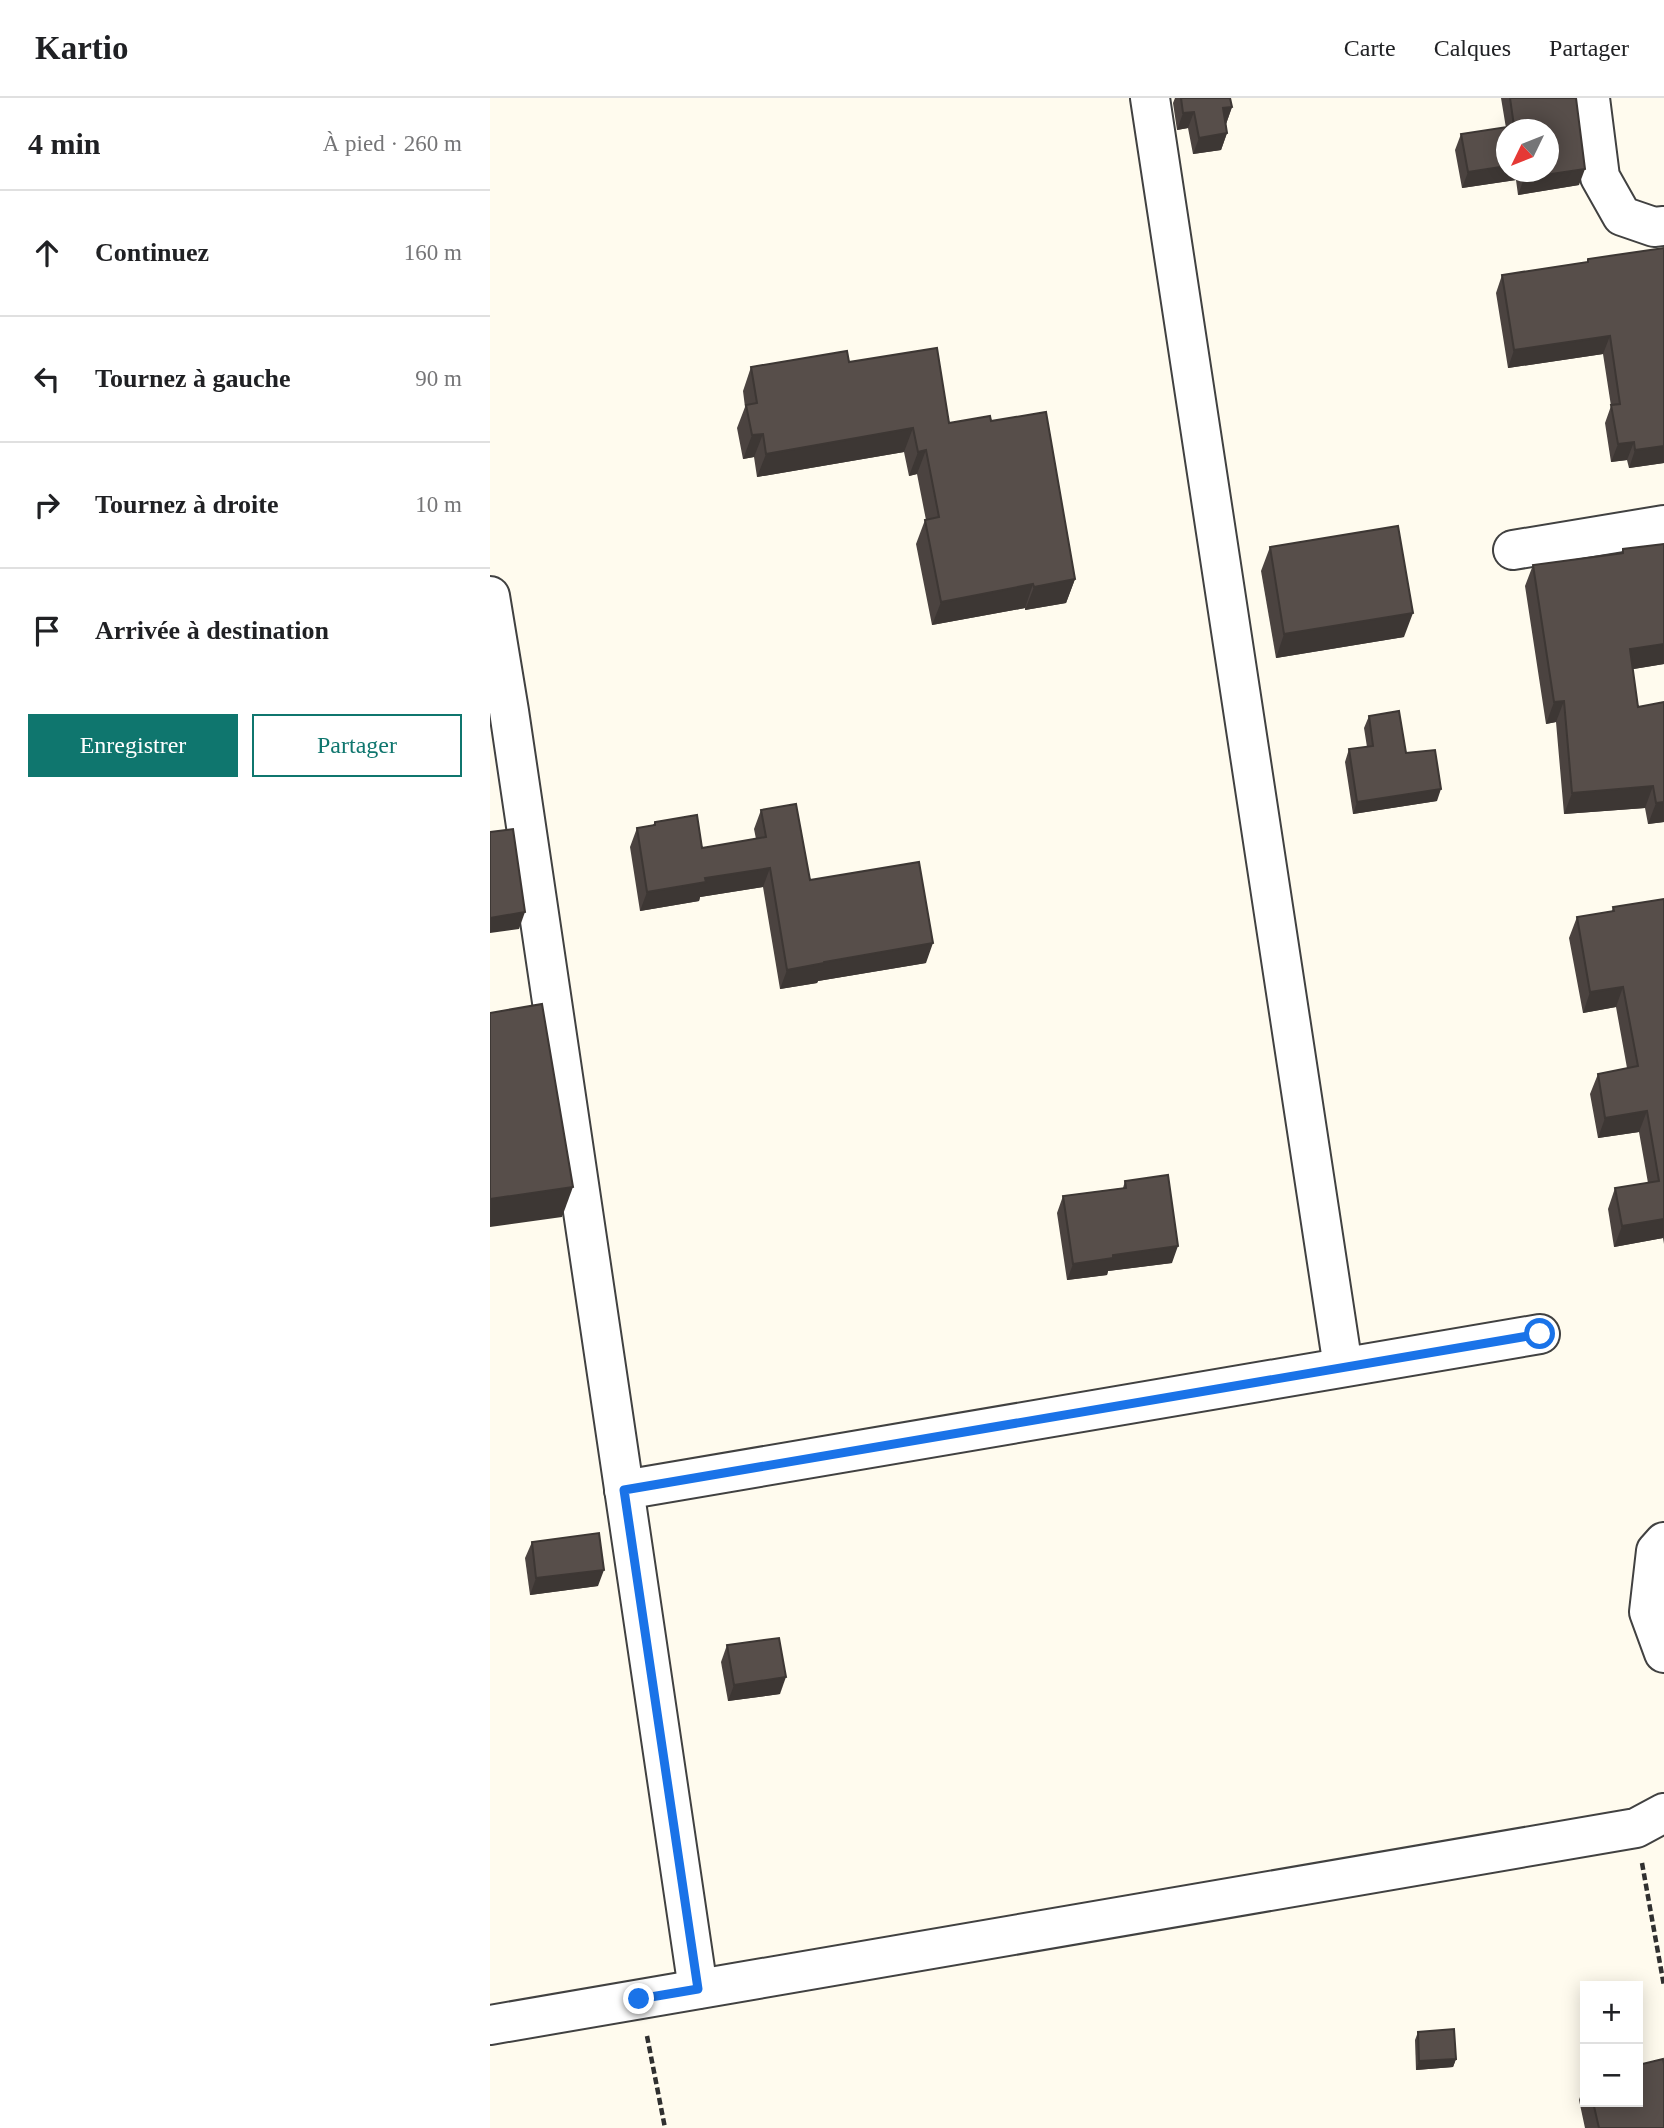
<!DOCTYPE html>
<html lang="fr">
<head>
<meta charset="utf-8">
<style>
	:root { --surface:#fff; --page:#f2f2f2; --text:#202124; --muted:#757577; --line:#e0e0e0; --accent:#0f766e }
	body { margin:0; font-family:Georgia,serif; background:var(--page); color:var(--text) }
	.controls { position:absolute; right:21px; bottom:21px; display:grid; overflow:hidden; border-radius:0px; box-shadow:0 4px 18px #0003 }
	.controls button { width:63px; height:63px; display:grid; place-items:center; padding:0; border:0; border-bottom:2px solid var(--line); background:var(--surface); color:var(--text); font:35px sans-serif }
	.compass { position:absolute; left:1006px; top:21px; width:63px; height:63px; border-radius:50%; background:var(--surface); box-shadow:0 4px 18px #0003; rotate:227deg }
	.stop { position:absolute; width:21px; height:21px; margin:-16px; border:5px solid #1a73e8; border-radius:50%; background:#fff }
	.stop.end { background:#1a73e8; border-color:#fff; box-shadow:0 2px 7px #0008 }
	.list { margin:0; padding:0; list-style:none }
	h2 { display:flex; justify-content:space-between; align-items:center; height:91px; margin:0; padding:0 28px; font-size:30px }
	h2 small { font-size:23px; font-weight:400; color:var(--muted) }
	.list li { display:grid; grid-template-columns:46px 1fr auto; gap:21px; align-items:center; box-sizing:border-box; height:126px; padding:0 28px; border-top:2px solid var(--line) }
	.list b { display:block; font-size:26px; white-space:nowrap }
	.list em { font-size:23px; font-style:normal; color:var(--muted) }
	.actions { display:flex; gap:14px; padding:21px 28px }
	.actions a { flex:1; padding:16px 0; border:2px solid var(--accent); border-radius:0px; text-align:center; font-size:24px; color:var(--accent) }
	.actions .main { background:var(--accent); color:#fff }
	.icon { flex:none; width:38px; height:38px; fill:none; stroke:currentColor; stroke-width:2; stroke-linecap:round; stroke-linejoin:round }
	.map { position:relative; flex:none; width:1174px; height:2030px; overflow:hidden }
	header { display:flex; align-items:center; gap:42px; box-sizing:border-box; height:98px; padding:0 35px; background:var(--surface); border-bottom:2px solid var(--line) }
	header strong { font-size:33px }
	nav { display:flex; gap:38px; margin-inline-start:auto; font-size:24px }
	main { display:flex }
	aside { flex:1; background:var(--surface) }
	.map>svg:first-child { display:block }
</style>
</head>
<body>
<header>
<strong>Kartio</strong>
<nav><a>Carte</a><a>Calques</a><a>Partager</a></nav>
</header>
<main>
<aside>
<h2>4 min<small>À pied · 260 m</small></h2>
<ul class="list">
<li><svg class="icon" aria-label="ahead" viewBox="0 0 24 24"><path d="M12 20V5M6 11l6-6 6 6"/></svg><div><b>Continuez</b></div><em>160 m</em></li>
<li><svg class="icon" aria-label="left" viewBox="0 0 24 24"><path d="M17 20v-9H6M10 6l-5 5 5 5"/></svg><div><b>Tournez à gauche</b></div><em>90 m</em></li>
<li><svg class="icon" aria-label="right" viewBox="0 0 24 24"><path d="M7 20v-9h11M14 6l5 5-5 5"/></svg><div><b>Tournez à droite</b></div><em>10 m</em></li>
<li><svg class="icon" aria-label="arrive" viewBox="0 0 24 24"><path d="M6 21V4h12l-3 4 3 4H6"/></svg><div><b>Arrivée à destination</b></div></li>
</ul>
<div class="actions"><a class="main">Enregistrer</a><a>Partager</a></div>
</aside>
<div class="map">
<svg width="1174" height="2030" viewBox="0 0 1174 2030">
	<rect width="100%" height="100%" fill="#fffbee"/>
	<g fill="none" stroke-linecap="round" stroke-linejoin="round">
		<!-- minor casing -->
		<g stroke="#414141" stroke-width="42">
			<g id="minor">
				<path d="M 660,0 L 853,1269"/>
				<path d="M 1100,0 L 1110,79 L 1132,118 L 1164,129 L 1174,128"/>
				<path d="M 1023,452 L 1174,427"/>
				<path d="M 0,498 L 19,613 L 208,1891"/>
				<path d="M 134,1392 L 1050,1236"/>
				<path d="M 1174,1444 L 1166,1453 L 1159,1514 L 1174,1555"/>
				<path d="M 0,1927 L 1146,1730 L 1174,1715"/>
			</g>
		</g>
		<!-- path -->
		<g stroke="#303030" stroke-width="4.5" stroke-dasharray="7 3.5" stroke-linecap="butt">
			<path d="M 1152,1765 L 1174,1888"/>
			<path d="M 157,1938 L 175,2030"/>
		</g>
		<!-- minor -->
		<use href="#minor" stroke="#fff" stroke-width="38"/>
	</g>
	<!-- wall -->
	<g fill="#4b4340" fill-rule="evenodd">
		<path d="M 685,0 L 740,0 L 742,9 L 736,26 L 737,35 L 731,52 L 703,56 L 698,30 L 687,32 L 683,5 Z"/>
		<path d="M 1011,0 L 1086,0 L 1089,87 L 1028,97 L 1026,82 L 972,90 L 965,52 L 971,36 L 1016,30 ZM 1017,32 L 1059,74 L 1017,74 Z"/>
		<path d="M 1174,150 L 1174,365 L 1139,370 L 1137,362 L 1121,364 L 1115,325 L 1121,308 L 1113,256 L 1018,270 L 1006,195 L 1012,177 L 1097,164 L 1098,161 Z"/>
		<path d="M 359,264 L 459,325 L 501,323 L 585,481 L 576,505 L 535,512 L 535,510 L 442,527 L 426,446 L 435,422 L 436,422 L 427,376 L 419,378 L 414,354 L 267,379 L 264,359 L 253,361 L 247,330 L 255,309 L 253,293 L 261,269 Z"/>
		<path d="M 780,449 L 914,539 L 786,560 L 771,473 Z"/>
		<path d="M 1133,451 L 1174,566 L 1143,571 L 1148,609 L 1174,604 L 1174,724 L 1158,726 L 1155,710 L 1074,716 L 1066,624 L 1056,626 L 1035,488 L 1043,467 L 1131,455 Z"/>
		<path d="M 879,618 L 916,655 L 947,703 L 863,716 L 855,664 L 859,651 L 877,649 L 874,630 Z"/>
		<path d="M 271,712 L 320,782 L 436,865 L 328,883 L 327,885 L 290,891 L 273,789 L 210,799 L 209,803 L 150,813 L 140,749 L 147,730 L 163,727 L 165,724 L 212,750 L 266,741 L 264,731 Z"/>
		<path d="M 1174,801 L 1174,1146 L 1173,1140 L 1124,1149 L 1118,1111 L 1125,1090 L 1158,1085 L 1149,1034 L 1108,1040 L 1100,996 L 1108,976 L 1137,970 L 1126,909 L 1093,915 L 1079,840 L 1087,819 L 1122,813 L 1123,809 Z"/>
		<path d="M 635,1083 L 682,1165 L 618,1173 L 617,1177 L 577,1182 L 567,1115 L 573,1098 L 633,1090 Z"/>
		<path d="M 42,1444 L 108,1488 L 40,1497 L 35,1460 Z"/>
		<path d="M 237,1547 L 290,1596 L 238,1603 L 231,1564 Z"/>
		<path d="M 928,1934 L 966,1961 L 963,1969 L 926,1972 L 925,1942 Z"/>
		<path d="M 1095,1984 L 1095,2004 L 1148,2004 L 1174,2030 L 1095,2030 L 1089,2002 Z"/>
	</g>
	<!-- shaded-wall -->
	<g fill="#3d3734">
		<path d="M 742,9 L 736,26 L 733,10 Z"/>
		<path d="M 704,14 L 698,30 L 687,32 L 693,15 Z"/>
		<path d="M 737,35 L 731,52 L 703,56 L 709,40 Z"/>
		<path d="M 1017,68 L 1017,74 L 1029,74 L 1026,82 L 972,90 L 978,74 Z"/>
		<path d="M 1095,71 L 1089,87 L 1028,97 L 1034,80 Z"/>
		<path d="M 1120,238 L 1113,256 L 1018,270 L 1024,252 Z"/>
		<path d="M 423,330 L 414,354 L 267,379 L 276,356 Z"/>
		<path d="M 273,336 L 264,359 L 253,361 L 262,337 Z"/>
		<path d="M 1144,344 L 1137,362 L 1121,364 L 1128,346 Z"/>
		<path d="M 1174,348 L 1174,365 L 1139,370 L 1145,352 Z"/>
		<path d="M 436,352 L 427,376 L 419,378 L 428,354 Z"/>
		<path d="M 585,481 L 576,505 L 535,512 L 544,489 Z"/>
		<path d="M 543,486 L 535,510 L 442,527 L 451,504 Z"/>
		<path d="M 923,515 L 914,539 L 786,560 L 794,536 Z"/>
		<path d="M 1174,546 L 1174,566 L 1132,573 L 1140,551 Z"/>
		<path d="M 1074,603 L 1066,624 L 1056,626 L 1064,604 Z"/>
		<path d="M 1163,688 L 1155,710 L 1074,716 L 1082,695 Z"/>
		<path d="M 951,691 L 947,703 L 863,716 L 867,704 Z"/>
		<path d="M 1174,704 L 1174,724 L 1158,726 L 1166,705 Z"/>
		<path d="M 280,770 L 273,789 L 210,799 L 209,803 L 150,813 L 157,794 L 215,780 Z"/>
		<path d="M 35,814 L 29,831 L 0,835 L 0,820 Z"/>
		<path d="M 443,845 L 436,865 L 328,883 L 327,885 L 290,891 L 297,872 L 334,864 Z"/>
		<path d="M 1133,889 L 1126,909 L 1093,915 L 1100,894 Z"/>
		<path d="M 1157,1013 L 1149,1034 L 1108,1040 L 1115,1020 Z"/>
		<path d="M 83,1089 L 72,1119 L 0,1129 L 0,1101 Z"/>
		<path d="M 1174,1121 L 1174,1137 L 1173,1140 L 1124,1149 L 1132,1128 Z"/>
		<path d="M 688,1148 L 682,1165 L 618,1173 L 617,1177 L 577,1182 L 583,1166 L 623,1157 Z"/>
		<path d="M 114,1472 L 108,1488 L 40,1497 L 46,1480 Z"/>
		<path d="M 296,1579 L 290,1596 L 238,1603 L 244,1587 Z"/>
		<path d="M 966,1961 L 963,1969 L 926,1972 L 929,1963 Z"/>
	</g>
	<!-- building -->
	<g fill="#574e4a" stroke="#3d3734" stroke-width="2">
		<path d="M 691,0 L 740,0 L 742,9 L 733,10 L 737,35 L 709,40 L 704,14 L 693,15 Z"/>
		<path d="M 1020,0 L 1086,0 L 1095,71 L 1034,80 L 1033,74 L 1059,74 L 1059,32 L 1017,32 L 1017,68 L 978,74 L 971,36 L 1024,28 Z"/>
		<path d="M 1174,150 L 1174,348 L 1145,352 L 1144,344 L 1128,346 L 1121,307 L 1130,306 L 1120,238 L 1024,252 L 1012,177 L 1098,164 L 1098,161 Z"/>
		<path d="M 447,250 L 459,325 L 500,318 L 501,323 L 556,314 L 585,481 L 544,489 L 543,486 L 451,504 L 435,422 L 449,419 L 436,352 L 428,354 L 423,330 L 276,356 L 273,336 L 262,337 L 256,307 L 267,305 L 261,269 L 357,253 L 359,264 Z"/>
		<path d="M 908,428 L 923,515 L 794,536 L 780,449 Z"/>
		<path d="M 1174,446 L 1174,546 L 1140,551 L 1148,609 L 1174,604 L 1174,704 L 1166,705 L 1163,688 L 1082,695 L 1074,603 L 1064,604 L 1043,467 L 1133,455 L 1133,451 Z"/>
		<path d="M 909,613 L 916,655 L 945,652 L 951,691 L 867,704 L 859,651 L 883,648 L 879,618 Z"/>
		<path d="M 306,706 L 320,782 L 429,764 L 443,845 L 334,864 L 334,865 L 297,872 L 280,770 L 215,780 L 216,784 L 157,794 L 147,730 L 165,727 L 165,724 L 207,717 L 212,750 L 276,739 L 271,712 Z"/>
		<path d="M 23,731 L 35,814 L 0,820 L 0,734 Z"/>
		<path d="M 1174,801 L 1174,1121 L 1132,1128 L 1125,1090 L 1169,1083 L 1157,1013 L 1115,1020 L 1108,976 L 1148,968 L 1133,889 L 1100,894 L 1087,819 L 1124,813 L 1123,809 Z"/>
		<path d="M 52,906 L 83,1089 L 0,1101 L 0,915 Z"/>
		<path d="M 678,1077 L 688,1148 L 623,1157 L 623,1160 L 583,1166 L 573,1098 L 636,1090 L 635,1083 Z"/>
		<path d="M 109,1435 L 114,1472 L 46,1480 L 42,1444 Z"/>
		<path d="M 289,1540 L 296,1579 L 244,1587 L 237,1547 Z"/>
		<path d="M 964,1931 L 966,1961 L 929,1963 L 928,1934 Z"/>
		<path d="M 1173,1961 L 1174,1966 L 1174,2030 L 1109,2030 L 1103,2004 L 1148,2004 L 1148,1967 Z"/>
	</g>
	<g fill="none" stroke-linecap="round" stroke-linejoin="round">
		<!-- route -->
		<path stroke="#1a73e8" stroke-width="9" d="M 149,1901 L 208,1891 L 134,1392 L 1050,1236"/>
	</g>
</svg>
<div class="controls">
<button>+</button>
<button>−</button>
</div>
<svg class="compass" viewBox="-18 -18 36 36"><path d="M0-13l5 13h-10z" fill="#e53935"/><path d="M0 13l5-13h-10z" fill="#757577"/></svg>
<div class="stop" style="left:1050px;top:1236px"></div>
<div class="stop end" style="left:149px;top:1901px"></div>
</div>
</main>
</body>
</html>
